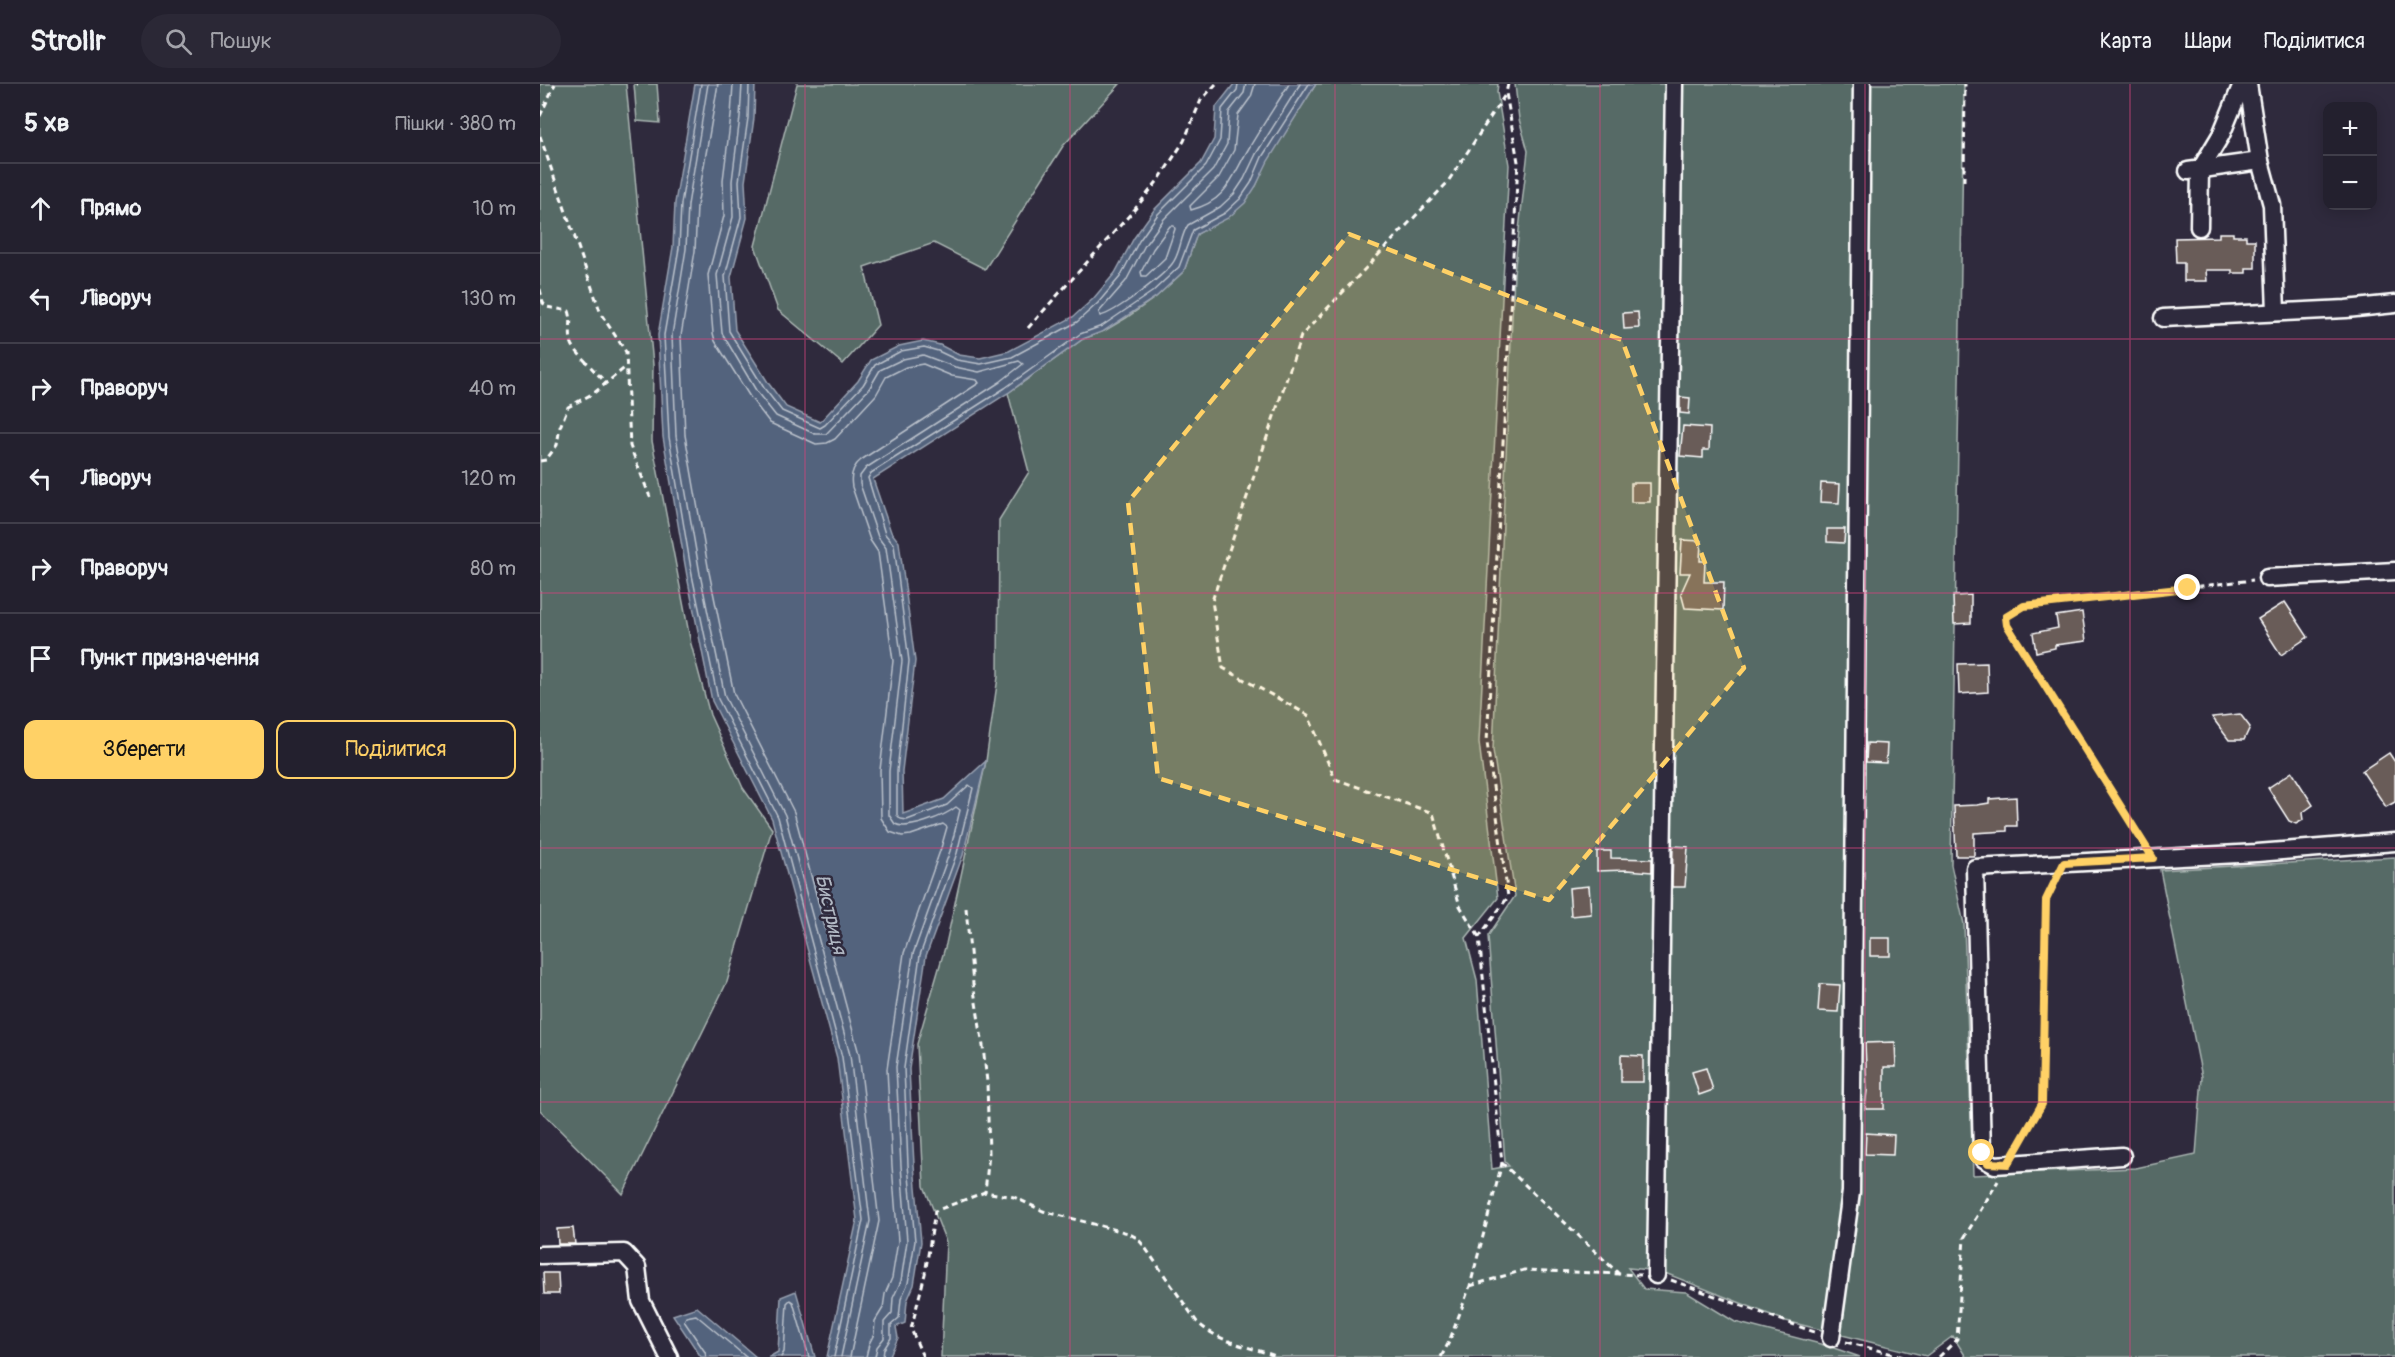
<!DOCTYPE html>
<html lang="uk">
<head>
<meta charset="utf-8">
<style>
	:root { --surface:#23202e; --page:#2b2836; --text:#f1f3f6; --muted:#a3a3aa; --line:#403e4a; --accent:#ffd166 }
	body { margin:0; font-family:Pangolin,sans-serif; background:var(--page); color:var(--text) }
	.controls { position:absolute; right:18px; top:18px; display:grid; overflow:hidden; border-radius:12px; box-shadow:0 3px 15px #0003 }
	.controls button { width:54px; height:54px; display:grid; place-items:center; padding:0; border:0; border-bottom:2px solid var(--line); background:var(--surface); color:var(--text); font:30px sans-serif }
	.stop { position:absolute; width:18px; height:18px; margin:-14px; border:4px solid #ffd166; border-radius:50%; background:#fff }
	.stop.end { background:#ffd166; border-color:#fff; box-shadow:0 2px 6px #0008 }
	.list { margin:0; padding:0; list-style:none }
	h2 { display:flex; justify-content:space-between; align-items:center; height:78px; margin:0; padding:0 24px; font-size:26px }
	h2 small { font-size:20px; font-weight:400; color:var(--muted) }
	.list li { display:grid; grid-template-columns:39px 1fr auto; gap:18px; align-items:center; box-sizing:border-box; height:90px; padding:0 24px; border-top:2px solid var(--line) }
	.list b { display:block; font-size:22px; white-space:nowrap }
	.list em { font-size:20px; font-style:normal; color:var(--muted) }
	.actions { display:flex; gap:12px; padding:18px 24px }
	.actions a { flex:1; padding:14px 0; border:2px solid var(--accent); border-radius:12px; text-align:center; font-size:21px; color:var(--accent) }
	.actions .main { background:var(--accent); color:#111 }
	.icon { flex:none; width:33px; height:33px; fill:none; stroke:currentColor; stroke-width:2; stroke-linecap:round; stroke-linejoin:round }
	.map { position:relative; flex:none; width:1855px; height:1273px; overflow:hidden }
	header { display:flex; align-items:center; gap:36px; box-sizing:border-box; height:84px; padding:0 30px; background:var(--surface); border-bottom:2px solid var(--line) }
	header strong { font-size:28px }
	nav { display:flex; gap:33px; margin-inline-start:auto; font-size:21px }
	.search { width:420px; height:54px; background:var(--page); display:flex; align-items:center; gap:15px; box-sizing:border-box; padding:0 21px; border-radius:33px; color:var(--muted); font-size:22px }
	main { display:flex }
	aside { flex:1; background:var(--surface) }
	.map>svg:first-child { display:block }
</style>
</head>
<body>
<header>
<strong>Strollr</strong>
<div class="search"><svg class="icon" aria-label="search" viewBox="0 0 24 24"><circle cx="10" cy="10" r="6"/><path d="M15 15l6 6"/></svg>Пошук</div>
<nav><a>Карта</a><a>Шари</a><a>Поділитися</a></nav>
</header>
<main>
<aside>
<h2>5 хв<small>Пішки · 380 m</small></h2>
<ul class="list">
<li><svg class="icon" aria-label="ahead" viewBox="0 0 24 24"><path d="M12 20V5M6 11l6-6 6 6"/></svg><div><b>Прямо</b></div><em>10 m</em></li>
<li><svg class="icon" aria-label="left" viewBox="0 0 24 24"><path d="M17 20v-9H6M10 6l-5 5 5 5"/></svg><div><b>Ліворуч</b></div><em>130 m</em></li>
<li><svg class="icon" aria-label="right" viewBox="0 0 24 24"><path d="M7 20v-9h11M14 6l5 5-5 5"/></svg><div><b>Праворуч</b></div><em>40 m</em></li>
<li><svg class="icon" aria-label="left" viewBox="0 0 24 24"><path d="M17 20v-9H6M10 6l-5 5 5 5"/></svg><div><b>Ліворуч</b></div><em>120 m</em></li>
<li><svg class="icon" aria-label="right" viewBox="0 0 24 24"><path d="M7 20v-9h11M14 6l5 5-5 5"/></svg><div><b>Праворуч</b></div><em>80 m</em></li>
<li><svg class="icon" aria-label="arrive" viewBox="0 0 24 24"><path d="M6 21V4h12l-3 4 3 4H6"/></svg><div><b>Пункт призначення</b></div></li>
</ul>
<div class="actions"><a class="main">Зберегти</a><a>Поділитися</a></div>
</aside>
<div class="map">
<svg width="1855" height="1273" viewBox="0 0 1855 1273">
	<rect width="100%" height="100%" fill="#2f2a3d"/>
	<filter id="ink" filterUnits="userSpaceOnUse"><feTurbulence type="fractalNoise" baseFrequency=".0167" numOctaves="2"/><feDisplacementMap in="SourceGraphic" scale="12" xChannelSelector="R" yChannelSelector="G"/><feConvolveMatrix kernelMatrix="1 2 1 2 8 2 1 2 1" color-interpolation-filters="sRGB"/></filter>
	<g filter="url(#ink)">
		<!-- green -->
		<g fill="#566b66" stroke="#aab5b2" stroke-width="1.5">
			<path d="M 0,0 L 86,0 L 113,281 L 112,357 L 151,560 L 170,631 L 203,704 L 232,745 L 187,898 L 83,1110 L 0,1026 Z"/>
			<path d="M 94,0 L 117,0 L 120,39 L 97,37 Z"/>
			<path d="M 257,0 L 580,0 L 523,62 L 445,185 L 394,159 L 324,183 L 338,241 L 303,280 L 238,226 L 215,162 Z"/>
			<path d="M 776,0 L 958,0 L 957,8 L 969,81 L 939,658 L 958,814 L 926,854 L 937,896 L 952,1085 L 969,1082 L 965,1078 L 948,852 L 975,812 L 953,666 L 974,190 L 988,67 L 979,35 L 975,0 L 1424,0 L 1411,781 L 1424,840 L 1433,1091 L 1596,1084 L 1656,1071 L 1662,993 L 1620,786 L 1855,773 L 1855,1273 L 1426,1273 L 1413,1252 L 1386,1272 L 1246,1237 L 1120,1187 L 1088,1184 L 1104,1205 L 1146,1208 L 1195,1238 L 1288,1262 L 1320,1273 L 401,1273 L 406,1158 L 384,1102 L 377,960 L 406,860 L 446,677 L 458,593 L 459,436 L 489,388 L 468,309 L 543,255 L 564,247 L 586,234 L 616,213 L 644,187 L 657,150 L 671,142 L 716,102 L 727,77 Z"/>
		</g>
		<!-- water -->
		<g fill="#53637d" stroke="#98a1b1" stroke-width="1.5">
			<path d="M 155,0 L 215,0 L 214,34 L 205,98 L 207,134 L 191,193 L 195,246 L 229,300 L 246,323 L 280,338 L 318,297 L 331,276 L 359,262 L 383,257 L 400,261 L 419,271 L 440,274 L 469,267 L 533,233 L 553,215 L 575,189 L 594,154 L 614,126 L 661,79 L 674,55 L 676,23 L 694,0 L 776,0 L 728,77 L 716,102 L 705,119 L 688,134 L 657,150 L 644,187 L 616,213 L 564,247 L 543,255 L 468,309 L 333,395 L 351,448 L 359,458 L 375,577 L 362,687 L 363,730 L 404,715 L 446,677 L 423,771 L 386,872 L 369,985 L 374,1081 L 381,1158 L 374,1201 L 367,1217 L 365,1239 L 356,1243 L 358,1254 L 349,1273 L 287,1273 L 317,1136 L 297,974 L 232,735 L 172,617 L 147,492 L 123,353 L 118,251 L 133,163 L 135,119 Z"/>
			<path d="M 256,1207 L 275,1273 L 229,1273 L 238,1268 L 241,1213 Z"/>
			<path d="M 157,1223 L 216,1273 L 161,1273 L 133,1231 Z"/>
		</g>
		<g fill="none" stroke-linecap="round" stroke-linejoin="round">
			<!-- shore -->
			<g stroke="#bac1cb" stroke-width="1.5">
				<path d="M 161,0 L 141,120 L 139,164 L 124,251 L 129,353 L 152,491 L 178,615 L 238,733 L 302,973 L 323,1136 L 294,1273"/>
				<path d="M 168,0 L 148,121 L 146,165 L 132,251 L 136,352 L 160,490 L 185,613 L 245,731 L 310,971 L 330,1137 L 301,1273"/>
				<path d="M 178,0 L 157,122 L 155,167 L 141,252 L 145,351 L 169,488 L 194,610 L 254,728 L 319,970 L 339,1137 L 310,1273"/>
				<path d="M 193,0 L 191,32 L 183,96 L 184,132 L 168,191 L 173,249 L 175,257 L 210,313 L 230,339 L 276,360 L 287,359 L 295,355 L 336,311 L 346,293 L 366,283 L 383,280 L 412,292 L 437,296 L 439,299 L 321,376 C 312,383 310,392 312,403 L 330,456 L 338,468 L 353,577 L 340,686 L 341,734 L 350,748 L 362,752 L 371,751 L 403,740 L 407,743 L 401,764 L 364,869 L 347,985 L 352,1082 L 358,1157 L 352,1194 L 345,1210 L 343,1224 L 335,1237 L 334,1250 L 329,1260 L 326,1273"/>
				<path d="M 202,0 L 200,33 L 192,97 L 193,133 L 177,191 L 182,249 L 217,308 L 236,332 L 275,350 L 286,350 L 329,305 L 340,286 L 363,275 L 383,271 L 415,283 L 439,288 L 479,277 L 483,280 L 460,298 L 326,384 L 320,392 L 320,400 L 338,453 L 346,464 L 362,577 L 349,687 L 349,731 L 355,740 C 367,747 405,732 416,723 L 420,726 L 410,767 L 373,870 L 356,983 L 361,1082 L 367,1157 L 361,1197 L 353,1214 L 352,1229 L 344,1238 L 344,1254 L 337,1263 L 335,1273"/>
				<path d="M 209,0 L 208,34 L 199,97 L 201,133 L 185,192 L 189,247 L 224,304 L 242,327 L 280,344 L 285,341 L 323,301 L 335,281 L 361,267 L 384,263 L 398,267 L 417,276 L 441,280 L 472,273 L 537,238 L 558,219 L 580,193 L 599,157 L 618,130 L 666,82 L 680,56 L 682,25 L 697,6 L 698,0"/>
				<path d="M 706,0 L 704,9 L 689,28 L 687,60 L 673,86 L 624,135 L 605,161 L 586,197 L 559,228 L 560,232 C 575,229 622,193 632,180 C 641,169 640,152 648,141 L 680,123 L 694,110 L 704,95 L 716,70 L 760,0"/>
				<path d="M 715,0 L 711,13 L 698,31 L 694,66 L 679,93 L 650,122 L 651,126 C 688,117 692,92 709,64 C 722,42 736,21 749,0"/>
				<path d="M 630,142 L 634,142 L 635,145 L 625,174 L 606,192 L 602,192 L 601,188 L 613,165 Z"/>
				<path d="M 166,1273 L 165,1268 L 144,1237 L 146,1233 L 156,1231 L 206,1273"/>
				<path d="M 241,1273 L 244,1268 L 247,1219 L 250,1216 L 253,1218 L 269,1273"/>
				<path d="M 343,1273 L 344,1265 L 351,1254 L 351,1241 L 359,1234 L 361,1215 L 368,1199 L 375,1157 L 368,1081 L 364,984 L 380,871 L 417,769 L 433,704 L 429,701 L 407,721 L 367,736 L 361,735 L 357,731 L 357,687 L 369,577 L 354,461 L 345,450 L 328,394 L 331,389 L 465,304 L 540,250 L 562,242 L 612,208 L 639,183 L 653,146 L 685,129 L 700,115 L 711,99 L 722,73 L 769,0"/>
			</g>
		</g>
		<!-- building -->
		<g fill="#695b58" stroke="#fff" stroke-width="1.5">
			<path d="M 1679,149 L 1693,149 L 1693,152 L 1706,152 L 1706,156 L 1715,156 L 1715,184 L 1706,184 L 1706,189 L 1692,189 L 1692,186 L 1666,186 L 1667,197 L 1644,197 L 1644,179 L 1636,179 L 1635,154 L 1679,153 Z"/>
			<path d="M 1098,228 L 1099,244 L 1084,245 L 1083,229 Z"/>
			<path d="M 1140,313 L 1150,314 L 1149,330 L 1140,329 Z"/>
			<path d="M 1143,342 L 1170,344 L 1169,366 L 1163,366 L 1163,374 L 1140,372 Z"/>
			<rect x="1091" y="399" width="19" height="19"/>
			<path d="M 1281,399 L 1300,400 L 1299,419 L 1280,418 Z"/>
			<path d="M 1287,445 L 1305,445 L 1304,459 L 1287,458 Z"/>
			<path d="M 1142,456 L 1161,457 L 1160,477 L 1165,477 L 1164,498 L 1184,498 L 1183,526 L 1145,524 L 1141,509 L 1150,489 L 1140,489 Z"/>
			<path d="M 1431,511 L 1431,539 L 1414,540 L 1413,512 Z"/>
			<path d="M 1745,518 L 1768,553 L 1741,571 L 1718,535 Z"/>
			<path d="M 1542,528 L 1546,557 L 1515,561 L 1515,564 L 1496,568 L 1493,549 L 1518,544 L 1516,532 Z"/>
			<path d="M 1447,579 L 1448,608 L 1419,610 L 1418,580 Z"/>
			<path d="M 1700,630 L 1710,643 L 1704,656 L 1689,656 L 1672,633 Z"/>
			<path d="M 1327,659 L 1347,660 L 1346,679 L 1326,678 Z"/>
			<path d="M 1849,669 L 1855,678 L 1855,718 L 1846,723 L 1822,687 Z"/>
			<path d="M 1752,688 L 1773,721 L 1762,729 L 1763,736 L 1756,740 L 1749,737 L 1728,704 Z"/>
			<path d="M 1476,713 L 1477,742 L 1467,742 L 1467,747 L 1434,749 L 1434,772 L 1416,772 L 1414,722 L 1437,721 L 1449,719 L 1449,715 Z"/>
			<path d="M 1133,762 L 1148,763 L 1145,803 L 1132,803 Z"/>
			<path d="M 1057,767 L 1071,767 L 1071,774 L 1112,775 L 1112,788 L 1087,786 L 1057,787 Z"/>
			<path d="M 1049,802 L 1051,830 L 1031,832 L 1029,804 Z"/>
			<rect x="1330" y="854" width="20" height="18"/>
			<path d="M 1280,900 L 1300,901 L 1298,928 L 1278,927 Z"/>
			<path d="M 1355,958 L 1356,983 L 1344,983 L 1344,1025 L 1325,1025 L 1327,1006 L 1325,959 Z"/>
			<path d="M 1081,971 L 1103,972 L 1103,998 L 1081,998 Z"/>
			<path d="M 1166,984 L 1173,1006 L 1159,1011 L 1152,988 Z"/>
			<path d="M 1326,1049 L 1354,1051 L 1353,1071 L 1325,1070 Z"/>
			<path d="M 33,1144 L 35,1160 L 18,1160 L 17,1145 Z"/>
			<path d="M 3,1189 L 18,1189 L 19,1210 L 4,1210 Z"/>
		</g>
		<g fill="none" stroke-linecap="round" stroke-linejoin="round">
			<!-- minor casing -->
			<g stroke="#fff" stroke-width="21">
				<g id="minor">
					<path d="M 1708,0 L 1720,77 L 1732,121 L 1736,228"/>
					<path d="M 1648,87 L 1720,77"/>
					<path d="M 1659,143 L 1660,86 L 1681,51 L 1702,0"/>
					<path d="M 1623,234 L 1806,225 L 1855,220"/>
					<path d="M 1727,494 L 1855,487"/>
					<path d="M 1582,1072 L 1455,1081 L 1444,1075 L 1442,1069 L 1435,784 L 1717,769 L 1855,758"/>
					<path d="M 0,1171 L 84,1169 L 97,1183 L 101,1217 L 129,1273"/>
					<path d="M 1116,1191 L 1134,0"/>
					<path d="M 1291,1254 L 1311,1108 L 1322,0"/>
				</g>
			</g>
			<!-- path -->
			<g stroke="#fff" stroke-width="3" stroke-dasharray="6 4.5" stroke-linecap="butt">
				<path d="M 97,0 L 98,0"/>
				<path d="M 968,0 L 966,9 L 978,78 L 947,658 L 968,813 L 939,853 L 962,1079 L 1079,1190 L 1101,1191"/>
				<path d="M 0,32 L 15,0"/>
				<path d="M 0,52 L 61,230 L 86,268 L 90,362 L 110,413"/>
				<path d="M 1424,97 L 1425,0"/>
				<path d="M 0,205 L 3,219 L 7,223 L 29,227 C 33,237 28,249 32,260 C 35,268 58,290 66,299"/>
				<path d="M 488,244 L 595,125 L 620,94 L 644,57 L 661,16 L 676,0"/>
				<path d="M 0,377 L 6,376 L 17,361 L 20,343 L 28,323 L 54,309 L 87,282"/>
				<path d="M 1604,760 L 1467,541 L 1466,533 L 1484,522 L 1713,496"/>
				<path d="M 426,824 L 433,900 L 443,962 L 447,998 L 449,1070 L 445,1108"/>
				<path d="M 939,853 L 920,822 L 893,729 L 795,695 L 768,631 L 683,584 L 672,517 L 761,252 L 907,99 L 965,11"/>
				<path d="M 1476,1065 L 1502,1020 L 1506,816 L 1516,796"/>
				<path d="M 1131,1196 L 1277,1249"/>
				<path d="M 930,1202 L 984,1186 L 1079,1190"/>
				<path d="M 1306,1258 L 1364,1273"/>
				<path d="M 383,1273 L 371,1245 L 385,1190 L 395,1127 L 445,1108 L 474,1113 L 503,1127 L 588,1149 L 597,1154 L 604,1162 L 657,1238 C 679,1259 709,1262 738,1273"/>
				<path d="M 901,1273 L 909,1258 L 930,1202 L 962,1079"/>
				<path d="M 1399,1273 L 1417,1255 L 1424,1154 L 1458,1097"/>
			</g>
			<!-- minor -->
			<use href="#minor" stroke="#2f2a3d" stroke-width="16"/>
		</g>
	</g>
	<g fill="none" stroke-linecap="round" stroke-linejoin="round" filter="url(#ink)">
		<!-- route -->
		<path stroke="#ffd166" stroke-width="8" d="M 1442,1069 L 1448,1079 L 1468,1080 L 1502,1020 L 1506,816 L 1524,779 L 1613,774 L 1467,541 L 1466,533 L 1484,522 L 1648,504"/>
	</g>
	<!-- marked area -->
	<path fill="#ffd166" fill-opacity="0.2" stroke="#ffd166" stroke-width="4.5" stroke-dasharray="12 8" stroke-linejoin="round" d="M 809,150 L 1082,256 L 1204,584 L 1009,816 L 618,694 L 588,418 Z"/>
	<!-- grid -->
	<path fill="none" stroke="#ce467c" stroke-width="1.5" stroke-opacity="0.55" d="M 265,0 L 265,1273M 530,0 L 530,1273M 795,0 L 795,1273M 1060,0 L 1060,1273M 1325,0 L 1325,1273M 1590,0 L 1590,1273M 0,255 L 1855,255M 0,509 L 1855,509M 0,764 L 1855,764M 0,1018 L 1855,1018"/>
	<g text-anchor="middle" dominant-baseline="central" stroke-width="5" stroke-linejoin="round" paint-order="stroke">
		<!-- water labels -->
		<g font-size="20" font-style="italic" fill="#b2b9c4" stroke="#2f2a3d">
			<text transform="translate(291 830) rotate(77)">Бистриця</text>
		</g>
	</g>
</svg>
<div class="controls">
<button>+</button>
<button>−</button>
</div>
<div class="stop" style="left:1442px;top:1069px"></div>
<div class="stop end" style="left:1648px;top:504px"></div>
</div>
</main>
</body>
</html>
